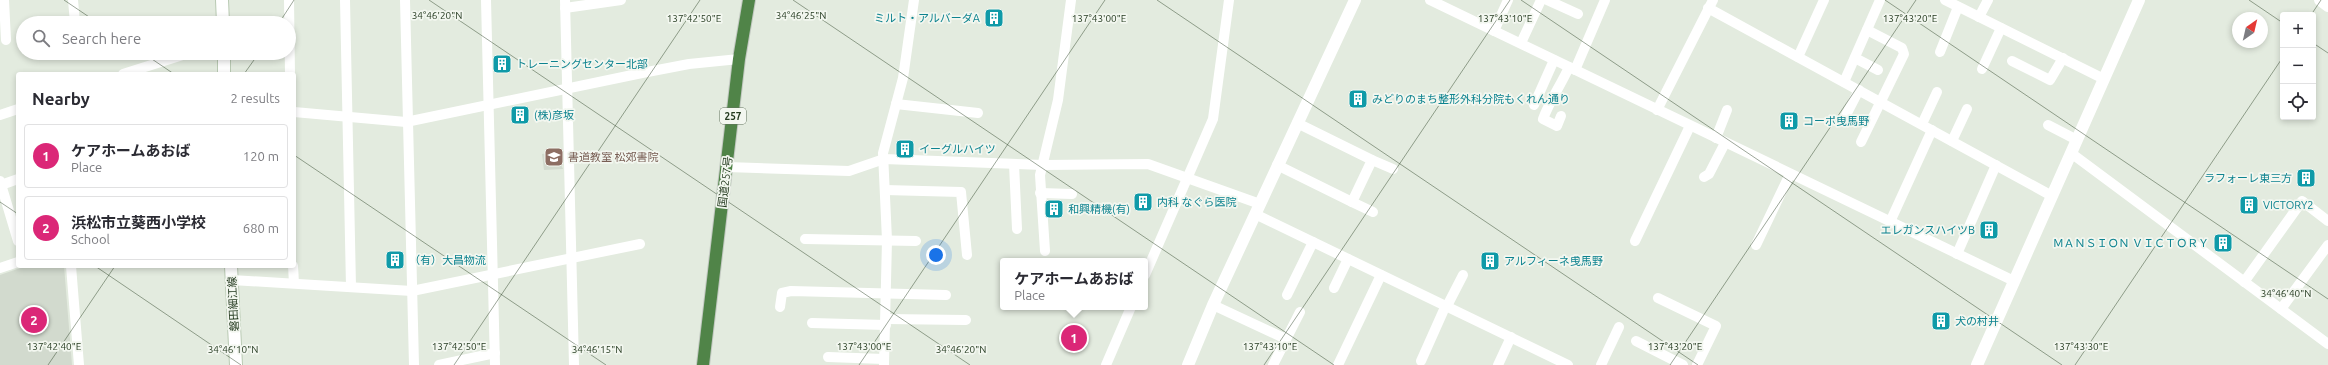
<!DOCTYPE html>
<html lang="en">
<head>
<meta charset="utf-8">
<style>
	:root { --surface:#fff; --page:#f2f2f3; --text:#2b2b33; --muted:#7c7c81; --line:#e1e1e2; --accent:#db2777 }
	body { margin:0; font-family:Ubuntu,"Noto Sans JP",sans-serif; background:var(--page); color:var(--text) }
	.controls { position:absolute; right:12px; top:12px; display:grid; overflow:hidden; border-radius:4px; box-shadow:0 2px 6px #0003 }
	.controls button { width:36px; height:36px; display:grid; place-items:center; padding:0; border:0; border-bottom:1px solid var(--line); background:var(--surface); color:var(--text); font:20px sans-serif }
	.compass { position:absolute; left:2232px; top:12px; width:36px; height:36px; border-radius:50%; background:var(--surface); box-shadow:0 2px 6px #0003; rotate:34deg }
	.you { position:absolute; left:936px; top:255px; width:14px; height:14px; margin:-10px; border:3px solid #fff; border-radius:50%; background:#1a73e8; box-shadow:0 0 0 6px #1a73e833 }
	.badge { display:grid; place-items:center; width:26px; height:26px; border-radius:50%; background:var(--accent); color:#fff; font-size:13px; font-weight:700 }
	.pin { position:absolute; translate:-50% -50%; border:2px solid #fff; box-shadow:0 1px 4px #0006 }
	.popup { position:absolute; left:1000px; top:258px; width:148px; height:52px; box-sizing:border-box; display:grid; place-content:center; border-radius:4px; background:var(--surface); filter:drop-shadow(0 1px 3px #0005); font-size:13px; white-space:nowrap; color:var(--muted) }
	.popup b { font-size:15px; color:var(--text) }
	.popup::after { content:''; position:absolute; left:50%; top:100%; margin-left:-8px; border:8px solid transparent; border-top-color:var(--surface) }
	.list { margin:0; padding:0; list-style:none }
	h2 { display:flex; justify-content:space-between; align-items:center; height:52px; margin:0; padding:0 16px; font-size:17px }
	h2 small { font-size:13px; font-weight:400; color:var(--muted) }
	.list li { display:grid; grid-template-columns:26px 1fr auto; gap:12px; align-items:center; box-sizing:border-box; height:64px; margin:0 8px 8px; padding:0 8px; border:1px solid var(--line); border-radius:4px }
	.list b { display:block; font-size:15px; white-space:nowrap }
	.list p { margin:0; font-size:13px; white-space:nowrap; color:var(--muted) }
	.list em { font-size:13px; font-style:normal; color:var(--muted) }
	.icon { flex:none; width:22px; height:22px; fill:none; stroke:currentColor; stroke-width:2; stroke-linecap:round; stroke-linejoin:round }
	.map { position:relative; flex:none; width:2328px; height:365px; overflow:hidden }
	.search { position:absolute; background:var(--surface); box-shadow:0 2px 6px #0003; left:16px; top:16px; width:280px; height:44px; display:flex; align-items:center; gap:10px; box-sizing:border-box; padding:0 14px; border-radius:22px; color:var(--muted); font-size:15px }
	.panel { position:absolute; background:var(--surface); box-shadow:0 2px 6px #0003; left:16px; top:72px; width:280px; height:196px; border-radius:4px }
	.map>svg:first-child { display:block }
</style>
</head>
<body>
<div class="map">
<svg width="2328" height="365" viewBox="0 0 2328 365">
	<rect width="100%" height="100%" fill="#e3ebdf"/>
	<!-- built -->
	<g fill="#d2dace">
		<path d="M 564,151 L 565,161 L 560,162 L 563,169 L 544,170 L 542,154 Z"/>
		<path d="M 26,266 L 64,266 L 72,365 L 0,365 L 0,275 Z"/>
	</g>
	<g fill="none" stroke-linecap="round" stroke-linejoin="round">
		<!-- secondary casing -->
		<g stroke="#b9cab3" stroke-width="14">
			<g id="secondary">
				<path d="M 222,0 L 223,23"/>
				<path d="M 224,53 L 224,74"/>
				<path d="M 231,266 L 236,365"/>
			</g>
		</g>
		<!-- trunk casing -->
		<g stroke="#c2c8c1" stroke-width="14">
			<path id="trunk" d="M 703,365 L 739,59 L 749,0"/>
		</g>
		<!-- minor -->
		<g stroke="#fff" stroke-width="10">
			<path d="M 4,0 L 6,40"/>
			<path d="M 73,0 L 75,23"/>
			<path d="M 289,0 L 290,74"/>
			<path d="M 345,0 L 351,287"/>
			<path d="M 405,0 L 414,365"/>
			<path d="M 486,0 L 495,365"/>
			<path d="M 565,0 L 574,365"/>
			<path d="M 1430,0 L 2014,281"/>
			<path d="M 1547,0 L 1578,14"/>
			<path d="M 1945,0 L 2104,79"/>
			<path d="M 565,8 L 621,0"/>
			<path d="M 1708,8 L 2052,196"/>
			<path d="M 1979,17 L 1988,0"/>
			<path d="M 1494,31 L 1508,0"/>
			<path d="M 1521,43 L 1541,0"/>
			<path d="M 1940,52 L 1958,7"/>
			<path d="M 1798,57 L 1824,0"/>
			<path d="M 1855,58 L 1878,70"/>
			<path d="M 2012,61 L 2050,80 L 2063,58"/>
			<path d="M 1982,69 L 2001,28"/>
			<path d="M 1575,70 L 1605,0"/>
			<path d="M 123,74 L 189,53"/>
			<path d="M 1844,82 L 1880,0"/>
			<path d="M 896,104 L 978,113"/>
			<path d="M 1534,105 L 1554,60"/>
			<path d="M 1657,110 L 1713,0"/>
			<path d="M 294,112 L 406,122 L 642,73 L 689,64 L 739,59"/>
			<path d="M 0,115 L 18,109"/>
			<path d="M 1846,115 L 1859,90"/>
			<path d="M 1561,116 L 1557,126 L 1543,119 C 1550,100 1561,85 1569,67"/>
			<path d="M 1922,124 L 1937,92"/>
			<path d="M 2048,125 L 2077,140"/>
			<path d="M 1716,138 L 1727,110"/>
			<path d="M 1952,141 L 1967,109"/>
			<path d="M 1861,142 L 1904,54 L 1902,48 L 1867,30"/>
			<path d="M 2071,153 L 2328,344"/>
			<path d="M 1372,160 L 1393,169"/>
			<path d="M 1014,164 L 1017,229"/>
			<path d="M 1277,165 L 1352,202 L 1372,160 L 1297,123"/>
			<path d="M 727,167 L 849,171 L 884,159 L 1043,165 L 1148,164 L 1260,204"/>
			<path d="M 1704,177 L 1709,174 L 1725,143"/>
			<path d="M 0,181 L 18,241"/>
			<path d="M 1,185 L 18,179"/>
			<path d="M 885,190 L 961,192 L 967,255"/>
			<path d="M 1040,193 L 1072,194"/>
			<path d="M 1352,202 L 1373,212"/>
			<path d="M 1255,214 L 1568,365"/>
			<path d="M 1890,222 L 1932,130"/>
			<path d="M 805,239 L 916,241"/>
			<path d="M 1635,241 L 1690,126"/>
			<path d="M 1756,245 L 1790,174"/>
			<path d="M 1045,251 L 1040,175 L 1058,100 L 1071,0"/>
			<path d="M 1957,254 L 1996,165"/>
			<path d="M 71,266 L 79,365"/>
			<path d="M 293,266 L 294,283"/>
			<path d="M 0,268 L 18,262"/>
			<path d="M 1145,275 L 1213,119 L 1229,0"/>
			<path d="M 232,280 L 412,291 L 640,244"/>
			<path d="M 2244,282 L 2302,201 L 2328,221"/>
			<path d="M 1334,288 L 1348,259"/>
			<path d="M 1287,295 L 1313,242"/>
			<path d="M 1658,298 L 1716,326 L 1697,365"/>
			<path d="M 1213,305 L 1286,339"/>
			<path d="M 1447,306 L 1463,275"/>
			<path d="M 780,307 L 782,293 L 791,291 L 946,295"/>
			<path d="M 2281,309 L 2328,245"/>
			<path d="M 886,319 L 966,320"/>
			<path d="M 812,323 L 886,325"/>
			<path d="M 1636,341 L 1683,365"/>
			<path d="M 828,357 L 884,359"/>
			<path d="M 1421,361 L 1446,305"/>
			<path d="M 439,365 L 495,353"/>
			<path d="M 884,365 L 887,240 L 883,153 L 903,78 L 914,0"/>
			<path d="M 1106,365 L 1131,307"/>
			<path d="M 1273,365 L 1300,312"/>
			<path d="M 1338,365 L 1381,275"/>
			<path d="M 1498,365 L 1511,337"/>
			<path d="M 1601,365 L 1619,327"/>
		</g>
		<!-- tertiary -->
		<g stroke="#fff" stroke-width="12">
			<path d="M 2320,0 L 2328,6"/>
			<path d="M 1188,365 L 1213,305 L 1355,0"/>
			<path d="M 1977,365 L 2139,0"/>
		</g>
		<!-- secondary -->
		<use href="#secondary" stroke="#fff" stroke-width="12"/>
		<!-- trunk -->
		<use href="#trunk" stroke="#508448" stroke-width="12"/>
	</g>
	<!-- ticks -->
	<path fill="none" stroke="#253b20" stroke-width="1" stroke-opacity="0.45" d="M 64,0 L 98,23M 429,0 L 970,365M 793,0 L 1334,365M 1157,0 L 1698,365M 1521,0 L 2062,365M 1885,0 L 2328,299M 2249,0 L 2283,23M 2311,15 L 2321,0M 279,23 L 294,0M 2313,43 L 2328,53M 143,53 L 174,74M 244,74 L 259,53M 294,155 L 606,365M 0,202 L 18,214M 95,266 L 241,365M 48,365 L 115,266M 454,365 L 700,0M 859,365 L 1105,0M 1264,365 L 1510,0M 1670,365 L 1916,0M 2075,365 L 2283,57"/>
	<!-- icons -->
	<defs>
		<g id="building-square" transform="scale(1)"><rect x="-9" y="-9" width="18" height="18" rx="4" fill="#0f9aa8" stroke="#f3f7f0"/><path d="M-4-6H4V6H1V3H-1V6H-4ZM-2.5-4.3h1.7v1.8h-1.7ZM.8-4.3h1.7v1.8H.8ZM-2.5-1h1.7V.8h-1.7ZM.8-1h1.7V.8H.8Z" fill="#fff"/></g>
		<g id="school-square" transform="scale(1)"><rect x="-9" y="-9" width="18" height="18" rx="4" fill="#8d6e63" stroke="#f3f7f0"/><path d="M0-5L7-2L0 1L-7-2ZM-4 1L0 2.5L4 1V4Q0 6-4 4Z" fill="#fff"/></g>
	</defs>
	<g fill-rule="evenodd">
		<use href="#building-square" x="994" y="18"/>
		<use href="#building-square" x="502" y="64"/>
		<use href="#building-square" x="1358" y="99"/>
		<use href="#building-square" x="520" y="115"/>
		<use href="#building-square" x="1789" y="121"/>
		<use href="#building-square" x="905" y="149"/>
		<use href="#school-square" x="554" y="157"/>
		<use href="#building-square" x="2306" y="178"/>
		<use href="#building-square" x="1143" y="202"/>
		<use href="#building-square" x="2249" y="205"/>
		<use href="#building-square" x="1054" y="209"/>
		<use href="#building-square" x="1989" y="230"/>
		<use href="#building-square" x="2223" y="243"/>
		<use href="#building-square" x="395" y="260"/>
		<use href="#building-square" x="1490" y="261"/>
		<use href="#building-square" x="1941" y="321"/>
	</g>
	<g text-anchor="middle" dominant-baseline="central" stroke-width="3.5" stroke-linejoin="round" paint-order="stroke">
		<!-- shield labels -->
		<rect fill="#f3f7f0" stroke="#63735e" stroke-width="1" x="720" y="108" width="26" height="16" rx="3"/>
		<g font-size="10" font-weight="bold" fill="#253b20">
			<text x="733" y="116">257</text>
		</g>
		<!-- culture labels -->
		<g font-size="11" fill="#0d838f" stroke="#f3f7f0" text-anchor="start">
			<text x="980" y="18" text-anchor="end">ミルト・アルバーダA</text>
			<text x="516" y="64">トレーニングセンター北部</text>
			<text x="1372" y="99">みどりのまち整形外科分院もくれん通り</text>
			<text x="534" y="115">(株)彦坂</text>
			<text x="1803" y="121">コーポ曳馬野</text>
			<text x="919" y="149">イーグルハイツ</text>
			<text x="2292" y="178" text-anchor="end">ラフォーレ東三方</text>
			<text x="1157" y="202">内科 なぐら医院</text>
			<text x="2263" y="205">VICTORY2</text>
			<text x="1068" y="209">和興精機(有)</text>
			<text x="1975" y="230" text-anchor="end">エレガンスハイツB</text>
			<text x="2209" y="243" text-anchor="end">ＭＡＮＳＩＯＮ ＶＩＣＴＯＲＹ</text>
			<text x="409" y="260">（有）大昌物流</text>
			<text x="1504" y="261">アルフィーネ曵馬野</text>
			<text x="1955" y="321">犬の村井</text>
		</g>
		<!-- education labels -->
		<g font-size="11" fill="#785e54" stroke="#f3f7f0" text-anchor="start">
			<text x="568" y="157">書道教室 松郊書院</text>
		</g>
		<!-- street labels -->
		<g font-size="11" fill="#253b20" stroke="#f3f7f0">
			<text transform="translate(725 182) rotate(-83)">国道257号</text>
			<text transform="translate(233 304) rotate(-93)">磐田細江線</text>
		</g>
	</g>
	<g font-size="10" text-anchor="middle" fill="#253b20" stroke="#f3f7f0" stroke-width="3.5" stroke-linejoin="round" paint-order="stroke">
		<text x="437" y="19">34°46'20"N</text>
		<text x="801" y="19">34°46'25"N</text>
		<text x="694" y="22">137°42'50"E</text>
		<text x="1099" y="22">137°43'00"E</text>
		<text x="1505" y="22">137°43'10"E</text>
		<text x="1910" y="22">137°43'20"E</text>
		<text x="2286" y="297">34°46'40"N</text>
		<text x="54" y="350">137°42'40"E</text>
		<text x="459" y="350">137°42'50"E</text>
		<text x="864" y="350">137°43'00"E</text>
		<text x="1270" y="350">137°43'10"E</text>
		<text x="1675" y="350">137°43'20"E</text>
		<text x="2081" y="350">137°43'30"E</text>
		<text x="233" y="353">34°46'10"N</text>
		<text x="597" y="353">34°46'15"N</text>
		<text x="961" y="353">34°46'20"N</text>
	</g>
</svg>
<div class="controls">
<button>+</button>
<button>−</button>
<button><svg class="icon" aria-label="locate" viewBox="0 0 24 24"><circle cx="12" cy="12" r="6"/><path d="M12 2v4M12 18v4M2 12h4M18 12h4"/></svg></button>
</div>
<svg class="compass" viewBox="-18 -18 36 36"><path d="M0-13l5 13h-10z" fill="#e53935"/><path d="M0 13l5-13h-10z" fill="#7c7c81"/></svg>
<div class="you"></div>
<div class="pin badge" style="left:1074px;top:338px">1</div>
<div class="popup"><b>ケアホームあおば</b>Place</div>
<div class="pin badge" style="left:34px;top:320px">2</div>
<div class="search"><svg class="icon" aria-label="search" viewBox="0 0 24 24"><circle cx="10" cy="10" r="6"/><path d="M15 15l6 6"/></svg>Search here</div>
<section class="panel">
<h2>Nearby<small>2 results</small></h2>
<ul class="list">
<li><span class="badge">1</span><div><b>ケアホームあおば</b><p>Place</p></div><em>120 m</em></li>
<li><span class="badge">2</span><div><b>浜松市立葵西小学校</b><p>School</p></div><em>680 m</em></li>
</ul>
</section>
</div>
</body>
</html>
